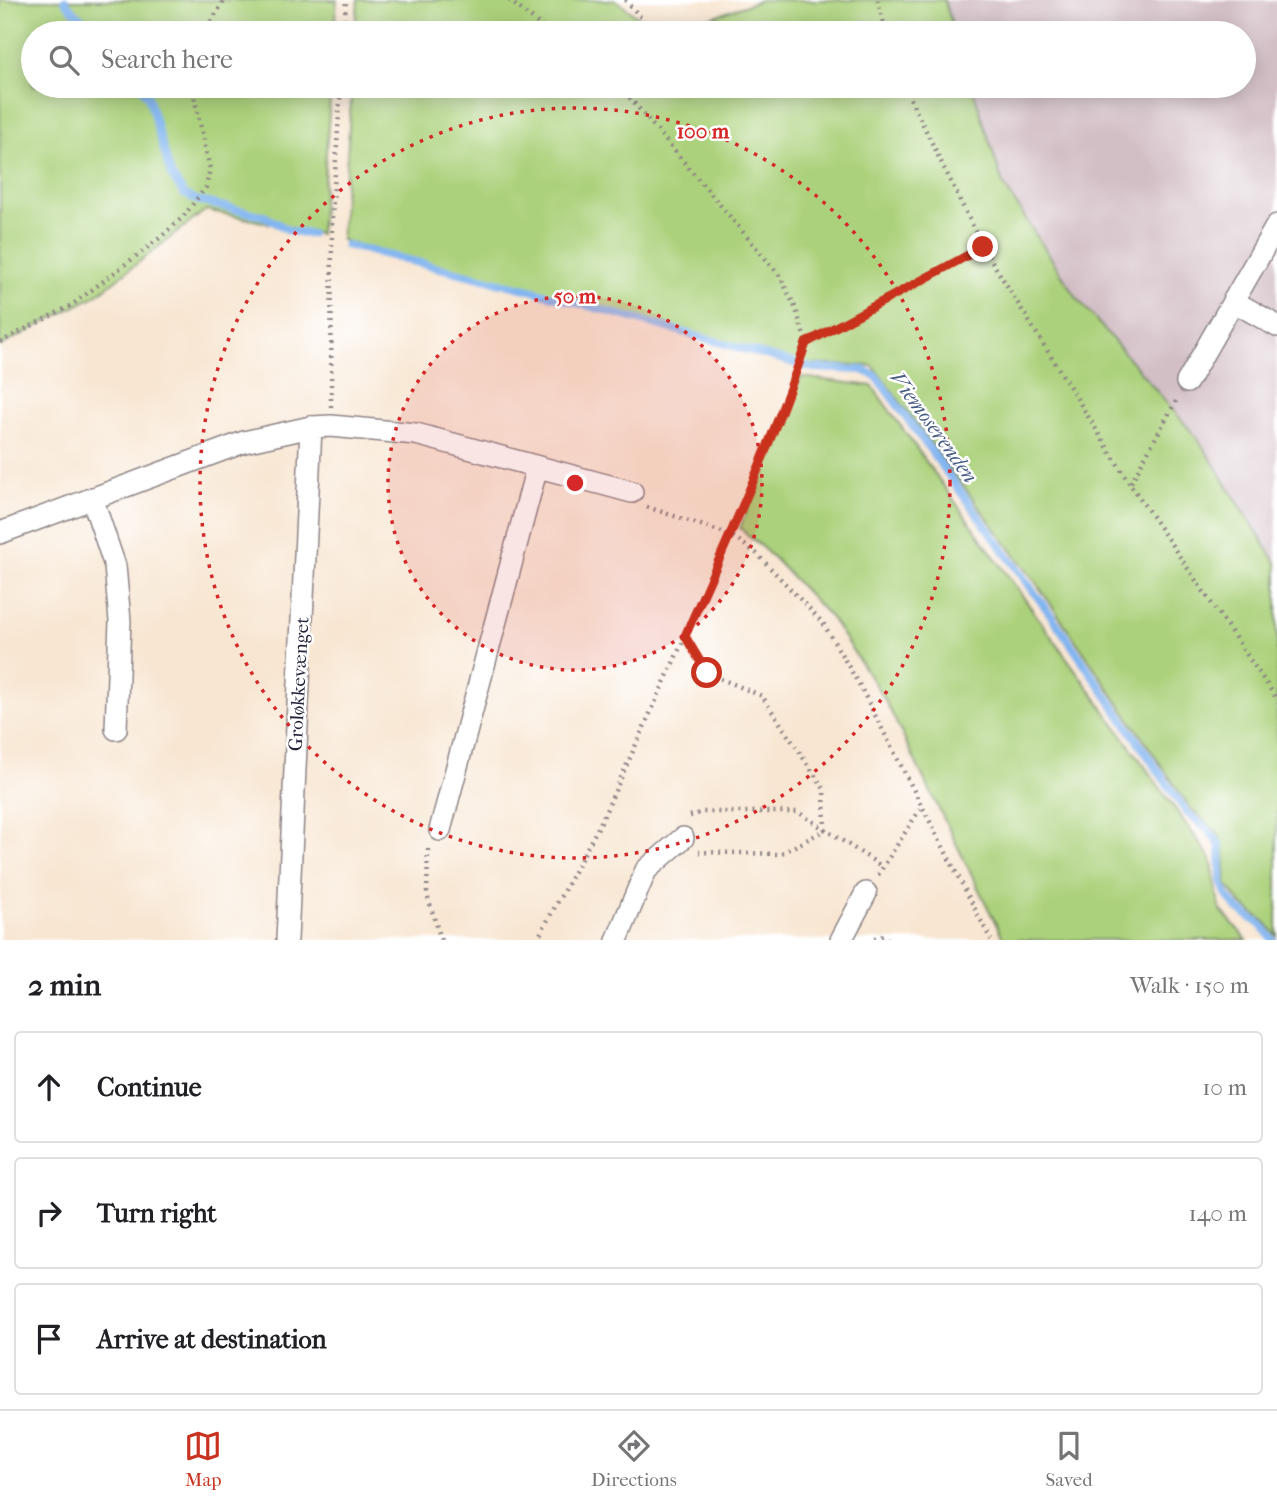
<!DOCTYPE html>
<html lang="en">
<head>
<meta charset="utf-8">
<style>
	:root { --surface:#fff; --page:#f6f6f6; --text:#202124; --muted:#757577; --line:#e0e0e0; --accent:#c8321e }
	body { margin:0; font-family:"IM FELL French Canon",serif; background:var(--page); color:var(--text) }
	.stop { position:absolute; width:21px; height:21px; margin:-16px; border:5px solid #c8321e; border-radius:50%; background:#fff }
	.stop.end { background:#c8321e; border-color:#fff; box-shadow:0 2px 7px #0008 }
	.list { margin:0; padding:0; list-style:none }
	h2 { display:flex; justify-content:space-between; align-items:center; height:91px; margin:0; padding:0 28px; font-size:30px }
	h2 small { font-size:23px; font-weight:400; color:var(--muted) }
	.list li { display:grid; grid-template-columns:46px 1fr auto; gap:21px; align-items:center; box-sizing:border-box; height:112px; margin:0 14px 14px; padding:0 14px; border:2px solid var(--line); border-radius:7px }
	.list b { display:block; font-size:26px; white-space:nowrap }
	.list em { font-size:23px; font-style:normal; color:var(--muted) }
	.icon { flex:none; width:38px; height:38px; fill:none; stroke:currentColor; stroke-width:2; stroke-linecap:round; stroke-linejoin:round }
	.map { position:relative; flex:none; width:1277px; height:940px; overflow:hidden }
	.search { position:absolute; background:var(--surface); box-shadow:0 4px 18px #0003; left:21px; right:21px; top:21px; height:77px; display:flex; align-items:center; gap:18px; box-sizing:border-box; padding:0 24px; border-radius:38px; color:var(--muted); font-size:26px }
	.sheet { height:469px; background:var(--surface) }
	nav { display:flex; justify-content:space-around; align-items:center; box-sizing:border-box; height:98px; border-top:2px solid var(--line); background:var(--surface); font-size:19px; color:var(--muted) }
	nav a { display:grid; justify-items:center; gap:4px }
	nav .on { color:var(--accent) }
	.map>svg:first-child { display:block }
</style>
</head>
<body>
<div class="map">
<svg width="1277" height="940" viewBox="0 0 1277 940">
	<rect width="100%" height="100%" fill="#fff"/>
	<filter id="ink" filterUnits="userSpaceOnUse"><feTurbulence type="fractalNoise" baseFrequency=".0143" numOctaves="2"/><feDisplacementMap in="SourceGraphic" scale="14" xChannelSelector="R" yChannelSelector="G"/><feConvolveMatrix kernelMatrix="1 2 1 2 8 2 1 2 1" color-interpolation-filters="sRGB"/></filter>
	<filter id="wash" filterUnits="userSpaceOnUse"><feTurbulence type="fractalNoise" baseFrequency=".00686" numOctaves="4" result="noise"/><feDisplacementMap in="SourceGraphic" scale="28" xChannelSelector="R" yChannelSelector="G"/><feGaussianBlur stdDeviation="1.57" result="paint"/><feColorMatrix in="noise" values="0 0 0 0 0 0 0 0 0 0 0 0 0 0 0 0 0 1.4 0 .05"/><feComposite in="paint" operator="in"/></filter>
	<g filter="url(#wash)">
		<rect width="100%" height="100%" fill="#f8e6d2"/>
		<!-- industrial -->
		<path fill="#d2bec5" d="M 944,0 L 1277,0 L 1277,564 L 1198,439 L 1077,298 L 1003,184 L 972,86 L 1244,86 L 1244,33 L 955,33 Z"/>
		<!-- green -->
		<g fill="#acd17b" stroke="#677a5b" stroke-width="2">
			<path d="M 0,0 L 337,0 L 334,33 L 33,33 L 33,86 L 331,86 L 320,234 L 206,210 L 95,296 L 0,346 Z"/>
			<path d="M 358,0 L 615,0 L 661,33 L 355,33 Z"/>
			<path d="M 761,0 L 944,0 L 955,33 L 666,33 Z"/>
			<path d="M 352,86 L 972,86 L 1003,184 L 1077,298 L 1198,439 L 1277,564 L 1277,936 L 1265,922 L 1241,904 L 1226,884 L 1224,852 L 1218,833 L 1191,809 L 1039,587 L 873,366 L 788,364 L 341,240 Z"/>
			<path d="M 801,377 L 872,386 L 1211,859 L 1220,909 L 1247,940 L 1004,940 L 884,698 L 831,618 L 775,559 L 740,528 Z"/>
		</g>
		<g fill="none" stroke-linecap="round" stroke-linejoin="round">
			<!-- stream -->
			<g stroke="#82b5f0" stroke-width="8">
				<path d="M 65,0 L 66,3 L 96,33"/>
				<path d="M 140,86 L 148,96 L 171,175 L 184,194 L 199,201 L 264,216 L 290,231 L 311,234"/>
				<path d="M 346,245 L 534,291 L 812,368 L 863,370 L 876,376 L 1055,621 L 1187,813 L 1208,830 L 1220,845 L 1221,881 L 1227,896 L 1238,909 L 1261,925 L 1273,940"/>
			</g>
		</g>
	</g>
	<g filter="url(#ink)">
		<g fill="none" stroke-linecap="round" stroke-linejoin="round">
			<!-- street casing -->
			<g stroke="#8d8486" stroke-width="24">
				<g id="street">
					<path d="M 1233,301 L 1277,326"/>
					<path d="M 1187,382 L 1277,225"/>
					<path d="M 92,498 L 115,566 L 120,621 L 116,729"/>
					<path d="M 0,533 L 244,442 L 311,427"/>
					<path d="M 440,830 L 537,467"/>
					<path d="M 287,940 L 311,427 L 331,426 L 416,434 L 632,492"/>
					<path d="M 617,940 L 646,870 L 683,838"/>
					<path d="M 841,940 L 866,893"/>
				</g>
			</g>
			<!-- path -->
			<g stroke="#8d8486" stroke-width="4.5" stroke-dasharray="2 5" stroke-linecap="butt">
				<path d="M 509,0 L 550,33"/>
				<path d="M 625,0 L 646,23 L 645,33"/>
				<path d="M 877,0 L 887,33"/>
				<path d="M 203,33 L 225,0"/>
				<path d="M 344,33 L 346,0"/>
				<path d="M 615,86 L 629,97 L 636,86"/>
				<path d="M 904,86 L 983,247 L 1130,484"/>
				<path d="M 0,342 L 72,305 L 161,237 L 183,217 L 206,187 L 210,169 L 194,96 L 194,86"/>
				<path d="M 806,343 L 983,247"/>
				<path d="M 1176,401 L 1130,484 L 1277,699"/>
				<path d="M 331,407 L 332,216 L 341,86"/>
				<path d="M 647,507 L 731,535 L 756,553 L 823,623 L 860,686 L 991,940"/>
				<path d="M 686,637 L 707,673 L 762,696 L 824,789 L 825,830 L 780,854 L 699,852"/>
				<path d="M 690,816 L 703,812 L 798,812 L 883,867"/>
				<path d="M 428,849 L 427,895 L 441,940"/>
				<path d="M 878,875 L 922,806"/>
				<path d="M 874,938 L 884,936 L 889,940"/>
				<path d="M 537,940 L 600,824 L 731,535 L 794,378 L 806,343 L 796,309 L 780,276 L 629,97"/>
			</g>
			<!-- street -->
			<use href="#street" stroke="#fff" stroke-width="21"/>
		</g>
	</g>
	<g fill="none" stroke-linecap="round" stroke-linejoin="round" filter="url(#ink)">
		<!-- route -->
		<path stroke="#c8321e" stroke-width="9" d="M 707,673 L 685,636 C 728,540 772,443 806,343 L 983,247"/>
	</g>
	<!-- distance rings -->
	<circle cx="575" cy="483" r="187" fill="#d62828" fill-opacity=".12"/>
	<g fill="none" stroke="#d62828" stroke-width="3.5" stroke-dasharray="3.5 7">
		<circle cx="575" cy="483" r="187"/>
		<circle cx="575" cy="483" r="375"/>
	</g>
	<g text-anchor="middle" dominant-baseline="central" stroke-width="5" stroke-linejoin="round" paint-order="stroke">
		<!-- street labels -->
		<g font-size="19" fill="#22223b" stroke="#fff">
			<text transform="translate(299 684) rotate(-87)">Groløkkevænget</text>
		</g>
		<!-- water labels -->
		<g font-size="21" font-style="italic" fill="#485d83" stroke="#fff">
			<text transform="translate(934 427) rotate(54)">Viemoserenden</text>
		</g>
	</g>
	<circle cx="575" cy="483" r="10" fill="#d62828" stroke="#fff" stroke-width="3.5"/>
	<g font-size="21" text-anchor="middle" font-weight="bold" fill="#d62828" stroke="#fff" stroke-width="5" stroke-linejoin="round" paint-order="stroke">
		<text x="703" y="138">100 m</text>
		<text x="575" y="303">50 m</text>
	</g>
</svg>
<div class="stop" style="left:707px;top:673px"></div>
<div class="stop end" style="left:983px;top:247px"></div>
<div class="search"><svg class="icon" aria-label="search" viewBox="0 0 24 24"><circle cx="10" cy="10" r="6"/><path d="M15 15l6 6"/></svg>Search here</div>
</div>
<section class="sheet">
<h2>2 min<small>Walk · 150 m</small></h2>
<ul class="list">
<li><svg class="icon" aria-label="ahead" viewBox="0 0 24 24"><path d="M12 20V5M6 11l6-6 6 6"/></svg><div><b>Continue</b></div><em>10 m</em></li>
<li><svg class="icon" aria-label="right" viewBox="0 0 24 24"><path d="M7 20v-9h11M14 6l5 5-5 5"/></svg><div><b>Turn right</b></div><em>140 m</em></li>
<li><svg class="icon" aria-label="arrive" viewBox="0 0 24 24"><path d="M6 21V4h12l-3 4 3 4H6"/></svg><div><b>Arrive at destination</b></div></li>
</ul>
</section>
<nav>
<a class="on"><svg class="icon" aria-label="map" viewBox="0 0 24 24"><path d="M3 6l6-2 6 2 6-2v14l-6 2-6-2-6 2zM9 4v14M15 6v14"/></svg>Map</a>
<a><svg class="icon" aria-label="directions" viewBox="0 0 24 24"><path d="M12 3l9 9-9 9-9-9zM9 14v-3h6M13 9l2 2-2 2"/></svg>Directions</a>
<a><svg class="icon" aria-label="saved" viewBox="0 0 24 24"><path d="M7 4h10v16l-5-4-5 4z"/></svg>Saved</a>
</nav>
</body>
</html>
